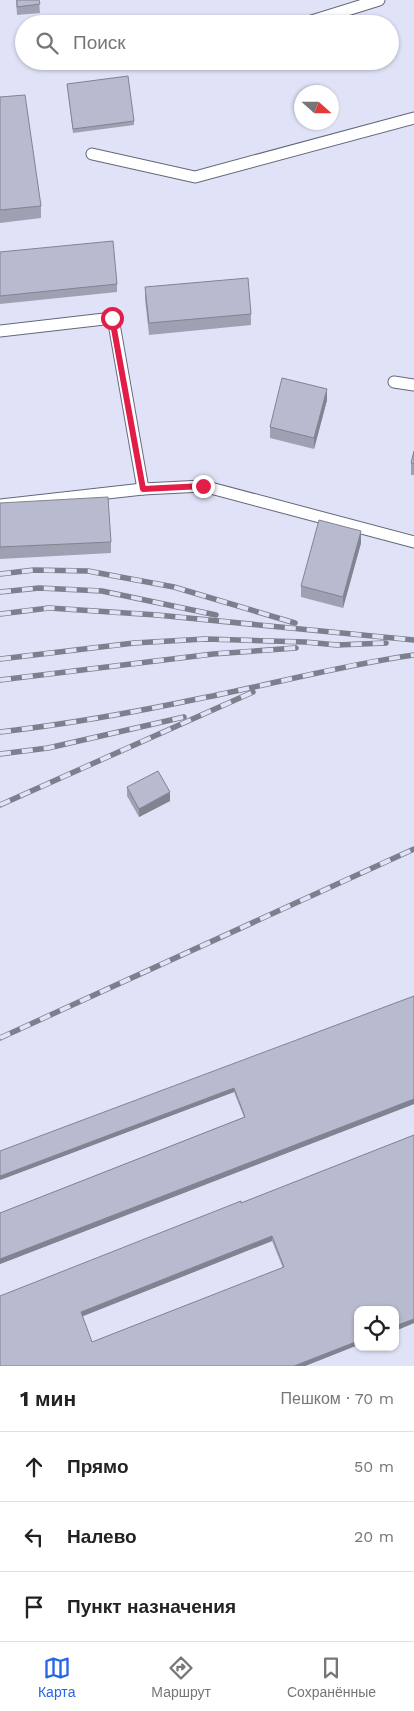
<!DOCTYPE html>
<html lang="ru">
<head>
<meta charset="utf-8">
<style>
	:root { --surface:#fff; --page:#f2f2f2; --text:#222; --muted:#767676; --line:#e0e0e0; --accent:#2563eb }
	body { margin:0; font-family:"Work Sans",sans-serif; background:var(--page); color:var(--text) }
	.controls { position:absolute; right:15px; bottom:15px; display:grid; overflow:hidden; border-radius:10px; box-shadow:0 1px 4px #0004 }
	.controls button { width:45px; height:45px; display:grid; place-items:center; padding:0; border:0; border-bottom:1px solid var(--line); background:var(--surface); color:var(--text); font:25px sans-serif }
	.compass { position:absolute; left:294px; top:85px; width:45px; height:45px; border-radius:50%; background:var(--surface); box-shadow:0 1px 4px #0004; rotate:111deg }
	.stop { position:absolute; width:15px; height:15px; margin:-11px; border:4px solid #e11d48; border-radius:50%; background:#fff }
	.stop.end { background:#e11d48; border-color:#fff; box-shadow:0 1px 5px #0008 }
	.list { margin:0; padding:0; list-style:none }
	h2 { display:flex; justify-content:space-between; align-items:center; height:65px; margin:0; padding:0 20px; font-size:21px }
	h2 small { font-size:16px; font-weight:400; color:var(--muted) }
	.list li { display:grid; grid-template-columns:32px 1fr auto; gap:15px; align-items:center; box-sizing:border-box; height:70px; padding:0 20px; border-top:1px solid var(--line) }
	.list b { display:block; font-size:19px; white-space:nowrap }
	.list em { font-size:16px; font-style:normal; color:var(--muted) }
	.icon { flex:none; width:28px; height:28px; fill:none; stroke:currentColor; stroke-width:2; stroke-linecap:round; stroke-linejoin:round }
	.map { position:relative; flex:none; width:414px; height:1366px; overflow:hidden }
	.search { position:absolute; background:var(--surface); box-shadow:0 1px 4px #0004; left:15px; right:15px; top:15px; height:55px; display:flex; align-items:center; gap:12px; box-sizing:border-box; padding:0 18px; border-radius:28px; color:var(--muted); font-size:19px }
	.sheet { height:275px; background:var(--surface) }
	nav { display:flex; justify-content:space-around; align-items:center; box-sizing:border-box; height:70px; border-top:1px solid var(--line); background:var(--surface); font-size:14px; color:var(--muted) }
	nav a { display:grid; justify-items:center; gap:2px }
	nav .on { color:var(--accent) }
	.map>svg:first-child { display:block }
</style>
</head>
<body>
<div class="map">
<svg width="414" height="1366" viewBox="0 0 414 1366">
	<rect width="100%" height="100%" fill="#e0e3f8"/>
	<g fill="none" stroke-linecap="round" stroke-linejoin="round">
		<!-- service casing -->
		<g stroke="#65677a" stroke-width="13">
			<g id="service">
				<path d="M 302,24 L 379,0"/>
				<path d="M 92,154 L 195,177 L 414,118"/>
				<path d="M 0,331 L 113,318 L 143,489 L 203,486 L 414,542"/>
				<path d="M 394,382 L 414,385"/>
				<path d="M 0,505 L 143,489"/>
			</g>
		</g>
		<!-- service -->
		<use href="#service" stroke="#fff" stroke-width="11"/>
		<!-- rail casing -->
		<g stroke="#7d7f8d" stroke-width="5.5">
			<g id="rail">
				<path d="M 0,574 L 34,570 L 88,571 L 174,587 L 295,623"/>
				<path d="M 0,592 L 39,588 L 102,591 L 216,615"/>
				<path d="M 0,614 L 49,608 L 157,615 L 414,640"/>
				<path d="M 0,659 L 134,643 L 205,639 L 305,642 L 337,645 L 386,643"/>
				<path d="M 0,680 L 213,654 L 296,648"/>
				<path d="M 0,732 C 68,724 136,712 202,698 C 273,684 343,665 414,655"/>
				<path d="M 0,754 L 48,748 L 184,717"/>
				<path d="M 0,805 L 253,692"/>
				<path d="M 0,1038 L 414,849"/>
			</g>
		</g>
		<!-- rail -->
		<use href="#rail" stroke="#e0e3f8" stroke-width="4" stroke-dasharray="11" stroke-linecap="butt"/>
	</g>
	<!-- wall -->
	<g fill="#9ea1b2" fill-rule="evenodd">
		<path d="M 16,0 L 39,0 L 40,13 L 17,15 Z"/>
		<path d="M 67,84 L 134,121 L 134,125 L 73,133 Z"/>
		<path d="M 0,97 L 41,206 L 41,218 L 0,223 Z"/>
		<path d="M 0,252 L 117,284 L 117,292 L 0,304 Z"/>
		<path d="M 145,287 L 251,314 L 251,325 L 149,335 L 145,299 Z"/>
		<path d="M 327,400 L 314,449 L 270,438 L 270,427 Z"/>
		<path d="M 414,451 L 414,475 L 411,475 L 411,463 Z"/>
		<path d="M 0,503 L 111,542 L 111,553 L 0,559 Z"/>
		<path d="M 361,543 L 343,608 L 301,597 L 301,586 Z"/>
		<path d="M 127,787 L 170,801 L 139,817 L 127,796 Z"/>
		<path d="M 414,996 L 414,1104 L 0,1264 L 0,1213 L 244,1117 L 234,1092 L 0,1180 Z"/>
		<path d="M 414,1135 L 414,1323 L 395,1331 L 395,1310 L 358,1345 L 305,1366 L 0,1366 L 241,1203 ZM 272,1241 L 283,1268 L 92,1342 L 82,1316 Z"/>
	</g>
	<!-- shaded-wall -->
	<g fill="#818391">
		<path d="M 327,389 L 327,400 L 314,449 L 314,438 Z"/>
		<path d="M 361,531 L 361,543 L 343,608 L 343,597 Z"/>
		<path d="M 170,792 L 170,801 L 139,817 L 139,809 Z"/>
		<path d="M 234,1088 L 234,1092 L 0,1180 L 0,1176 Z"/>
		<path d="M 414,1099 L 414,1104 L 0,1264 L 0,1259 Z"/>
		<path d="M 272,1236 L 272,1241 L 81,1317 L 81,1312 Z"/>
		<path d="M 414,1319 L 414,1323 L 395,1331 L 395,1326 Z"/>
		<path d="M 358,1341 L 358,1345 L 305,1366 L 294,1366 Z"/>
	</g>
	<!-- building -->
	<g fill="#b8bbcf" stroke="#818391" fill-rule="evenodd">
		<path d="M 17,0 L 39,0 L 40,4 L 17,7 Z"/>
		<path d="M 128,76 L 134,121 L 73,129 L 67,84 Z"/>
		<path d="M 25,95 L 41,206 L 0,210 L 0,97 Z"/>
		<path d="M 113,241 L 117,284 L 0,296 L 0,252 Z"/>
		<path d="M 248,278 L 251,314 L 149,323 L 145,287 Z"/>
		<path d="M 282,378 L 327,389 L 314,438 L 270,427 Z"/>
		<path d="M 414,451 L 414,464 L 411,463 Z"/>
		<path d="M 108,497 L 111,542 L 0,547 L 0,503 Z"/>
		<path d="M 319,520 L 361,531 L 343,597 L 301,586 Z"/>
		<path d="M 158,771 L 170,792 L 139,809 L 127,787 Z"/>
		<path d="M 414,996 L 414,1099 L 0,1259 L 0,1213 L 245,1117 L 234,1088 L 0,1176 L 0,1151 Z"/>
		<path d="M 414,1135 L 414,1319 L 395,1326 L 395,1310 L 358,1310 L 358,1341 L 294,1366 L 0,1366 L 0,1296 L 241,1201 L 241,1203 ZM 272,1236 L 284,1267 L 92,1342 L 81,1312 Z"/>
	</g>
	<g fill="none" stroke-linecap="round" stroke-linejoin="round">
		<!-- route -->
		<path stroke="#e11d48" stroke-width="6" d="M 112,318 L 143,489 L 203,486"/>
	</g>
</svg>
<div class="controls">
<button><svg class="icon" aria-label="locate" viewBox="0 0 24 24"><circle cx="12" cy="12" r="6"/><path d="M12 2v4M12 18v4M2 12h4M18 12h4"/></svg></button>
</div>
<svg class="compass" viewBox="-18 -18 36 36"><path d="M0-13l5 13h-10z" fill="#e53935"/><path d="M0 13l5-13h-10z" fill="#767676"/></svg>
<div class="stop" style="left:112px;top:318px"></div>
<div class="stop end" style="left:203px;top:486px"></div>
<div class="search"><svg class="icon" aria-label="search" viewBox="0 0 24 24"><circle cx="10" cy="10" r="6"/><path d="M15 15l6 6"/></svg>Поиск</div>
</div>
<section class="sheet">
<h2>1 мин<small>Пешком · 70 m</small></h2>
<ul class="list">
<li><svg class="icon" aria-label="ahead" viewBox="0 0 24 24"><path d="M12 20V5M6 11l6-6 6 6"/></svg><div><b>Прямо</b></div><em>50 m</em></li>
<li><svg class="icon" aria-label="left" viewBox="0 0 24 24"><path d="M17 20v-9H6M10 6l-5 5 5 5"/></svg><div><b>Налево</b></div><em>20 m</em></li>
<li><svg class="icon" aria-label="arrive" viewBox="0 0 24 24"><path d="M6 21V4h12l-3 4 3 4H6"/></svg><div><b>Пункт назначения</b></div></li>
</ul>
</section>
<nav>
<a class="on"><svg class="icon" aria-label="map" viewBox="0 0 24 24"><path d="M3 6l6-2 6 2 6-2v14l-6 2-6-2-6 2zM9 4v14M15 6v14"/></svg>Карта</a>
<a><svg class="icon" aria-label="directions" viewBox="0 0 24 24"><path d="M12 3l9 9-9 9-9-9zM9 14v-3h6M13 9l2 2-2 2"/></svg>Маршрут</a>
<a><svg class="icon" aria-label="saved" viewBox="0 0 24 24"><path d="M7 4h10v16l-5-4-5 4z"/></svg>Сохранённые</a>
</nav>
</body>
</html>
